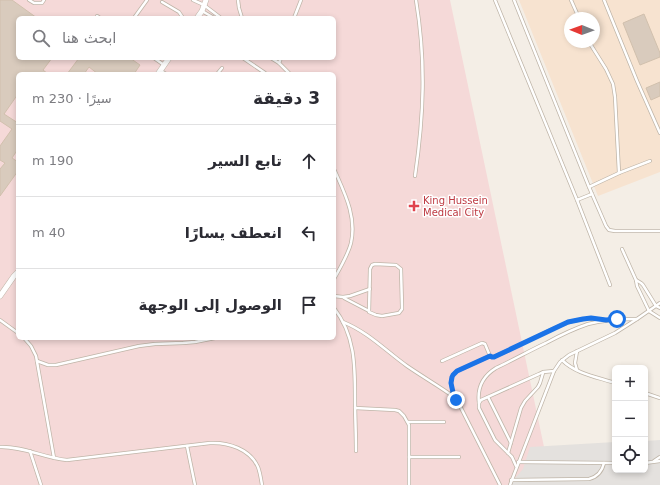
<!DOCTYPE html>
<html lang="ar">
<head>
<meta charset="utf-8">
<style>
	:root { --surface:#fff; --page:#f7f7f7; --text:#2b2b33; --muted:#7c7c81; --line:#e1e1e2 }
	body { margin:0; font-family:"DejaVu Sans",Cairo,sans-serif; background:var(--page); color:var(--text); direction:rtl }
	.controls { position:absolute; right:12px; bottom:12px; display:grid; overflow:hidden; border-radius:6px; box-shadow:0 2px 6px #0003 }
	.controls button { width:36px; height:36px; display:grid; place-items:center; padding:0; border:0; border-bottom:1px solid var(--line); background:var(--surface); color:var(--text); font:20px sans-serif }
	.compass { position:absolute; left:564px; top:12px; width:36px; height:36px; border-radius:50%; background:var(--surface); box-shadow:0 2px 6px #0003; rotate:271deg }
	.stop { position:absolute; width:12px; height:12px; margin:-9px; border:3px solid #1a73e8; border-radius:50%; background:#fff }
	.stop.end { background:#1a73e8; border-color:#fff; box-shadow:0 1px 4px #0008 }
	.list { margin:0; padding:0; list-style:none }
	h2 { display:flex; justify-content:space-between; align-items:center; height:52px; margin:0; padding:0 16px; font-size:17px }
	h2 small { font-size:13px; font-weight:400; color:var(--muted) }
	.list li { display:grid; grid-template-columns:26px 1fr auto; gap:12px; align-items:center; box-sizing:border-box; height:72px; padding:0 16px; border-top:1px solid var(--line) }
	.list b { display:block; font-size:15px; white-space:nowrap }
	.list em { font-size:13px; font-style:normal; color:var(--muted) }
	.icon { flex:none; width:22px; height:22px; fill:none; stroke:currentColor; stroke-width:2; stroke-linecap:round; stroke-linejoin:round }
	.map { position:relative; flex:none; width:660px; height:485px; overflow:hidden; direction:ltr }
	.search { position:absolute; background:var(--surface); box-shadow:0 2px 6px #0003; left:16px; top:16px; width:320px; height:44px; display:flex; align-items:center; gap:10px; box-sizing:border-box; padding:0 14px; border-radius:6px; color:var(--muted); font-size:15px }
	.panel { position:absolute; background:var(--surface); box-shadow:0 2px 6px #0003; left:16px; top:72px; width:320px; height:268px; border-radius:6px; direction:rtl }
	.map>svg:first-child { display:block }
</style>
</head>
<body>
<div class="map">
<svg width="660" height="485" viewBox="0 0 660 485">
	<rect width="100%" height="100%" fill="#f4eee6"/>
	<!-- commercial -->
	<path fill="#f7e3d0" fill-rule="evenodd" d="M 519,0 L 660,0 L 660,172 L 598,196 ZM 570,18 L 594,18 L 594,42 L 570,42 Z"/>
	<!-- medical -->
	<path fill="#f5d9d8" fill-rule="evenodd" d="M 0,0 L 450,0 L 552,485 L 0,485 ZM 18,18 L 334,18 L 334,58 L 18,58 ZM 18,74 L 334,74 L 334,338 L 18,338 Z"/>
	<!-- parking -->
	<path fill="#e4e1de" d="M 660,440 L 660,485 L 509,485 L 523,469 L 530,447 L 615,442 L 615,470 L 645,470 L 645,441 Z"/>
	<!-- building -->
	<g fill="#d9cbbd" stroke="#d1c0ad">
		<path d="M 0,0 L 12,0 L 37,18 L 18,18 L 18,58 L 52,58 L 43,70 L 48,74 L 18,74 L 18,94 L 4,114 L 18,123 L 18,149 L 12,158 L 18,162 L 18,171 L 0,196 L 0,169 L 5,163 L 0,160 L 0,146 L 12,129 L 0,121 Z"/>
		<path d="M 644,14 L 660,53 L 660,57 L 640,65 L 623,23 Z"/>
		<path d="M 79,58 L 130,58 L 140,65 L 134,74 L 98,74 L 89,67 L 84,74 L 67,74 Z"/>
		<path d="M 660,82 L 660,96 L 651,100 L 646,88 Z"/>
	</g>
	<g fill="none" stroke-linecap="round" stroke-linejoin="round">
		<!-- service casing -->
		<g stroke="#bfb5a8" stroke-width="4">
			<g id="service">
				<path d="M 29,0 L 34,3 L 42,3 L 44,0"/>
				<path d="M 193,0 L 204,5 L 221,18"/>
				<path d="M 238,0 L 239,8 L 242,18"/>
				<path d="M 495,0 L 577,200 L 610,285"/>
				<path d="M 514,0 L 589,187 L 606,226 L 609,230 L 615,231 L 660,231"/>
				<path d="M 571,0 L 579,18"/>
				<path d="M 604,0 L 637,81 L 660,133"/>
				<path d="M 162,2 L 179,12 L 183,18"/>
				<path d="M 202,11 L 214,18"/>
				<path d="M 97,16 L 100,18"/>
				<path d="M 134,18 L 147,0"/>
				<path d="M 149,18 L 151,18"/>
				<path d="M 294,18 L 301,0"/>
				<path d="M 589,42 L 606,69 L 613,84 L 615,97 L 619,173"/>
				<path d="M 154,58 L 164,65"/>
				<path d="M 243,58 L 265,73"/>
				<path d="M 271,58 L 279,63 L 290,74"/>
				<path d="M 279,63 L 281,58"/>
				<path d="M 161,71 L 166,74"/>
				<path d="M 217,74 L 222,68"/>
				<path d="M 334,169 C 344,192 357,216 351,243 C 348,255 340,268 334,279"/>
				<path d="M 415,176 C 424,115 426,61 416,0"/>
				<path d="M 589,187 L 619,173 L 650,161"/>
				<path d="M 577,200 L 592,194"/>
				<path d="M 622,249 L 636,280 L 637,286 L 649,311 L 660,318"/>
				<path d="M 375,264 L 396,265 L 401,269 L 402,307 L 402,309 L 399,313 L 382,316 L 376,315 L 369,312 L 370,269 L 372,265 Z"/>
				<path d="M 636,280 L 641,283 L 643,285 L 656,306 L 660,308"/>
				<path d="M 334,296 L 343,297 L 350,296 L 370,289"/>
				<path d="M 344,298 L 369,311"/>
				<path d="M 334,308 C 355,335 355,365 355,398 C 355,416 356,433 356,451"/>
				<path d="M 0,320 L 18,333"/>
				<path d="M 343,322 C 368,332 386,351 407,366 C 423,377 439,386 454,397 L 458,402 L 500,485"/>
				<path d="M 24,338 L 31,346 L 36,356 L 54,458"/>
				<path d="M 577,351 L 575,363 L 577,370"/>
				<path d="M 562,360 C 576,374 597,377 615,383"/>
				<path d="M 37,361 L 48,365 L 56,365 L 139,346 L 155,344 L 183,343 L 195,342 L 215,338"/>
				<path d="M 442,361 L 482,343 L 485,344 L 490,356 L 493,357 C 508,351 523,343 538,336 C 561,325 578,315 604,320"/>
				<path d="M 645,393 L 660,398"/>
				<path d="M 454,396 C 451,386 448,378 457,371 L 490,356"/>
				<path d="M 488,397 L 511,443"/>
				<path d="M 479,403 C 477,388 483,376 496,368 C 513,360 529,351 546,343 C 559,336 573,329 588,324 C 604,320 620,319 637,319"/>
				<path d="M 355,408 L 395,410 L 399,411 L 404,416 L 409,425 L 409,485"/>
				<path d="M 408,422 L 444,422"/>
				<path d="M 187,446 L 195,485"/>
				<path d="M 0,447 C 23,446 44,458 67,460 L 210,443 C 228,442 250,449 258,467 C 260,472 261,479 262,485"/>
				<path d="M 30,451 L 41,485"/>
				<path d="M 508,453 L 521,408 L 525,401 L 538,387 L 540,383 L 543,373"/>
				<path d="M 409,457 L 459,457"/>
				<path d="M 654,461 L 660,457"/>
				<path d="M 518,462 L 615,463"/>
				<path d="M 645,463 L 660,461"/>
				<path d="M 516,466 L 512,457 L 495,440 L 479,408 L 479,403 L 481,400 L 539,374 L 543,372 L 554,371"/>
				<path d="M 511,480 L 589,479 C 597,477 602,472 604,463"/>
				<path d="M 510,485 L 554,371 L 560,362 L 569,355 L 615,333 L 637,319 L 660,303"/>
			</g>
		</g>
		<!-- minor casing -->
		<g stroke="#bfb5a8" stroke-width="6">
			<g id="minor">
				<path d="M 197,18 L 202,11 L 206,0"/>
				<path d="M 158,74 L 169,58"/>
				<path d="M 0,296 L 14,276 L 18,272"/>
			</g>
		</g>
		<!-- service -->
		<use href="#service" stroke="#fff" stroke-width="2.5"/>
		<!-- minor -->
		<use href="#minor" stroke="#fff" stroke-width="5"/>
	</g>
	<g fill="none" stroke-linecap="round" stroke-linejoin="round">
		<!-- route -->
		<path stroke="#1a73e8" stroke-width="5" d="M 456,400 L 454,397 L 451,383 L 452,377 L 453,375 L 457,371 L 490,356 L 492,357 L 494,357 L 568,322 L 583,319 L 591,318 L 606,320 L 617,319"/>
	</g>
	<!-- markers -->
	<path fill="#e0444e" stroke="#fff" stroke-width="1.5" d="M412 200h4v4h4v4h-4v4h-4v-4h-4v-4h4z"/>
	<g text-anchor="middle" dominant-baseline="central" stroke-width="3" stroke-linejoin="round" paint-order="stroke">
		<!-- health labels -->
		<g font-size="10" fill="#be3a42" stroke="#fff" text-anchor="start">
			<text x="423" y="200">King Hussein<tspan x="423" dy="12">Medical City</tspan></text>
		</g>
	</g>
</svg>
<div class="controls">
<button>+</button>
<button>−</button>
<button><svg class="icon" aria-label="locate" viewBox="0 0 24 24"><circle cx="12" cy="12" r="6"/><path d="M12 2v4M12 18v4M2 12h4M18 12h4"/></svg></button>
</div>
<svg class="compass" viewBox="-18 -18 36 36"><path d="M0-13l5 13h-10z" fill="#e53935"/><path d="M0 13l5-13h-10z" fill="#7c7c81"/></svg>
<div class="stop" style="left:617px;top:319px"></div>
<div class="stop end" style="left:456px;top:400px"></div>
<div class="search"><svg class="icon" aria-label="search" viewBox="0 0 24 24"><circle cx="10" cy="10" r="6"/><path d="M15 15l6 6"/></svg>ابحث هنا</div>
<section class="panel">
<h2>3 دقيقة<small>سيرًا · 230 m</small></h2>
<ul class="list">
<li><svg class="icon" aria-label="ahead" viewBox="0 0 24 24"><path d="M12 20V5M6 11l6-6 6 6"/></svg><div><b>تابع السير</b></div><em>190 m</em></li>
<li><svg class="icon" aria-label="left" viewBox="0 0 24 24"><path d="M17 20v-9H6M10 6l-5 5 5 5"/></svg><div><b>انعطف يسارًا</b></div><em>40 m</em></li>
<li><svg class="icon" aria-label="arrive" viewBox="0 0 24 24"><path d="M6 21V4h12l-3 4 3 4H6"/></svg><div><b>الوصول إلى الوجهة</b></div></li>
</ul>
</section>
</div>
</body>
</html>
